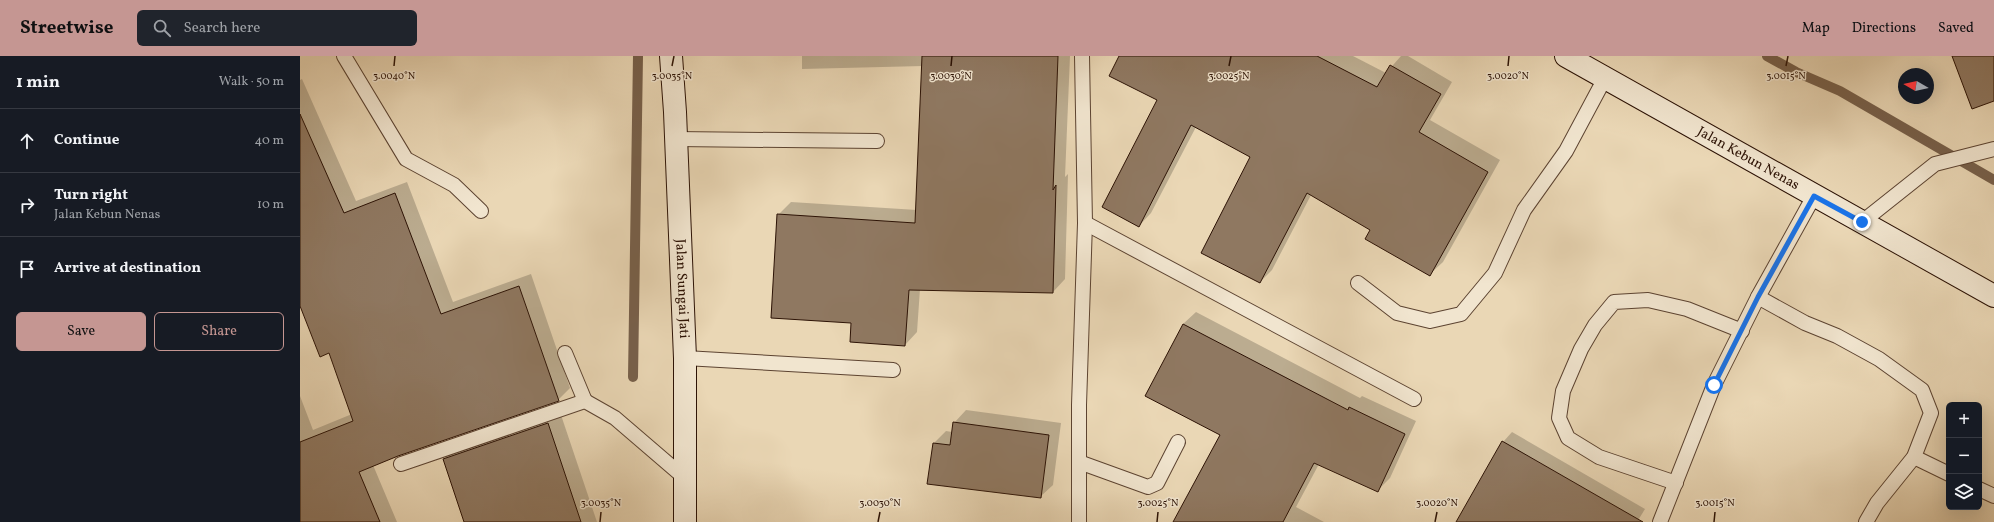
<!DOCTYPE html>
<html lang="en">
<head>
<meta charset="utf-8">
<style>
	:root { --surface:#171b24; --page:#20242c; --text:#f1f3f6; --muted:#9ea1a6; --line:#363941; --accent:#c59692 }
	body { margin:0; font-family:Vollkorn,serif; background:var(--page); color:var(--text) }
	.controls { position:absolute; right:12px; bottom:12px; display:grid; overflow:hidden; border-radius:6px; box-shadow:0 4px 16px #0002 }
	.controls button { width:36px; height:36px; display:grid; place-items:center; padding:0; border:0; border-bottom:1px solid var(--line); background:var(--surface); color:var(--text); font:20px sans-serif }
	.compass { position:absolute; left:1598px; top:12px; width:36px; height:36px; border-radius:50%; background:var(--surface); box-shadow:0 4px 16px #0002; rotate:279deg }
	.stop { position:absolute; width:12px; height:12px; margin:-9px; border:3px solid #1a73e8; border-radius:50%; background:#fff }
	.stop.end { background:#1a73e8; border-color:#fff; box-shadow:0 1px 4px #0008 }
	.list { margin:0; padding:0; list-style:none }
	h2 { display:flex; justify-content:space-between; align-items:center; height:52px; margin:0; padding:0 16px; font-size:17px }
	h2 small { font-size:13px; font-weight:400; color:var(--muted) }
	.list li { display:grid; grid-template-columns:26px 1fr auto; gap:12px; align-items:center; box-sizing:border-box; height:64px; padding:0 16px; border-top:1px solid var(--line) }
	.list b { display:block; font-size:15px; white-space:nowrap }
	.list p { margin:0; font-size:13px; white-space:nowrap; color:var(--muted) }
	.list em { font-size:13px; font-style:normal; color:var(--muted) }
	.actions { display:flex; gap:8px; padding:12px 16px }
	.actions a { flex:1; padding:9px 0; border:1px solid var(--accent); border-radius:6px; text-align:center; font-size:14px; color:var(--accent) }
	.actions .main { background:var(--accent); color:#111 }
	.icon { flex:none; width:22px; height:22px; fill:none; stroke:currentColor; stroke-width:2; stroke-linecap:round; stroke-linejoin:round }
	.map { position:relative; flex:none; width:1694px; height:466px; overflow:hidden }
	header { display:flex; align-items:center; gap:24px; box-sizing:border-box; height:56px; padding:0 20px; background:var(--accent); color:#111 }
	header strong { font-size:19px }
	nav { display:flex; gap:22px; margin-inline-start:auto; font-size:14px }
	.search { width:280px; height:36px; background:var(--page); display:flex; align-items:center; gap:10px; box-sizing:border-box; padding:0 14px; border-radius:6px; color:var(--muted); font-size:15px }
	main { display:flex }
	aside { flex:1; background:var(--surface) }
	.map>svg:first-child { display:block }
</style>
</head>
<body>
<header>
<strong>Streetwise</strong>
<div class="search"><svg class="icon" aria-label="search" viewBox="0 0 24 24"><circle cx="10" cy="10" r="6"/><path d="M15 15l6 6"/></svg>Search here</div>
<nav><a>Map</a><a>Directions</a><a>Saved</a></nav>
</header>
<main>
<aside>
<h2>1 min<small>Walk · 50 m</small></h2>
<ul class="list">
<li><svg class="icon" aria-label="ahead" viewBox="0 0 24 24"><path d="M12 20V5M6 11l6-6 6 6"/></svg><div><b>Continue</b></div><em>40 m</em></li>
<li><svg class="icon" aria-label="right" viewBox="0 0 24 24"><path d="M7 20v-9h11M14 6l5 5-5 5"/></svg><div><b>Turn right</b><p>Jalan Kebun Nenas</p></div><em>10 m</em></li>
<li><svg class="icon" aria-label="arrive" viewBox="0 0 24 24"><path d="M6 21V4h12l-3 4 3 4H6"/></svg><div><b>Arrive at destination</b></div></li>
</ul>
<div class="actions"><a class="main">Save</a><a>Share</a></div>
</aside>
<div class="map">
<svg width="1694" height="466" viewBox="0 0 1694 466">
	<rect width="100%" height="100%" fill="#ead7b5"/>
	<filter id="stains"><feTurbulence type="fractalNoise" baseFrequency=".005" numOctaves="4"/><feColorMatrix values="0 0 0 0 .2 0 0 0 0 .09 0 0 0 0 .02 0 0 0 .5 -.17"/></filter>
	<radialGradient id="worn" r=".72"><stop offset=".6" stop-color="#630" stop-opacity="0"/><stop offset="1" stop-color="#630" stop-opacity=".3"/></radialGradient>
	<!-- shadow -->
	<g fill="#0003">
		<path d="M 502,0 L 770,0 L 765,121 L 768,118 L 765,223 L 753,236 L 620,233 L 617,276 L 605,289 L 478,159 L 491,146 L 617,154 L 623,10 L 502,13 Z"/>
		<path d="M 820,0 L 1053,0 L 1086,17 L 1101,0 L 1108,0 L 1152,26 L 1130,64 L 1200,104 L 1143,206 L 1130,218 L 1072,174 L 1011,139 L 972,214 L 960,226 L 952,100 L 896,71 L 851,157 L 839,170 L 859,44 Z"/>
		<path d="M 2,23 L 56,145 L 107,126 L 153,246 L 231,218 L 270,332 L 258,344 L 73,409 L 97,466 L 0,466 L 0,340 L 13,374 L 52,358 L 30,296 L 0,247 L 0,24 Z"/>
		<path d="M 896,256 L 1060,342 L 1062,340 L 1116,365 L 1090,422 L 1077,435 L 1019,408 L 996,451 L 1024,466 L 874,466 L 921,379 L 883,268 Z"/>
		<path d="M 666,354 L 761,367 L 753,429 L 740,441 L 634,387 L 646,375 L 652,376 L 654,367 Z"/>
		<path d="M 260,356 L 297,466 L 165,466 L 144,403 L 155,391 Z"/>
		<path d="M 1212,376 L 1345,453 L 1337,466 L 1157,466 L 1203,386 Z"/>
	</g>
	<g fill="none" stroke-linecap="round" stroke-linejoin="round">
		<!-- stream -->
		<g stroke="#77604b" stroke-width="10">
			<path d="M 1467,0 L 1496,16 L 1540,35 L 1694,124"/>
			<path d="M 333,321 L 338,0"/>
		</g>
	</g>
	<!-- building -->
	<g fill="#8f7861" stroke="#2c1205">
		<path d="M 622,0 L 758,0 L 753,134 L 756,129 L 753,237 L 609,234 L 605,290 L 550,286 L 551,267 L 471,262 L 477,158 L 615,167 Z"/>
		<path d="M 819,0 L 1017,0 L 1077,31 L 1090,9 L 1141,38 L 1119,76 L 1188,116 L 1130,220 L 1065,183 L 1070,174 L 1007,137 L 960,227 L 901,197 L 950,101 L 891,69 L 839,171 L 802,151 L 857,44 L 809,20 Z"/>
		<path d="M 1652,0 L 1694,0 L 1694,45 L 1672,53 Z"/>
		<path d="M 0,58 L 44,157 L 95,137 L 141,258 L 219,230 L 259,345 L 98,400 L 59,416 L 80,466 L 0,466 L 0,386 L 53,365 L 29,297 L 20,301 L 0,250 Z"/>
		<path d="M 883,268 L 1048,354 L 1049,351 L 1105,378 L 1078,436 L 1014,407 L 983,466 L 873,466 L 920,379 L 845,340 Z"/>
		<path d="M 653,366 L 749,379 L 741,442 L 627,428 L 633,387 L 650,389 Z"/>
		<path d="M 248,367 L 281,466 L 164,466 L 143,403 Z"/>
		<path d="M 1202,385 L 1343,466 L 1156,466 Z"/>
	</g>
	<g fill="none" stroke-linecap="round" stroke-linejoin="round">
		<!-- lane casing -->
		<g stroke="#5c4331" stroke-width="16">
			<g id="lane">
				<path d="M 44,0 L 106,103 L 154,129 L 181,155"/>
				<path d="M 375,83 L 577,85"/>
				<path d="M 1562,166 L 1635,108 L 1694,93"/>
				<path d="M 785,167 L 1114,343"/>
				<path d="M 1058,227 L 1097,257 L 1130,265 L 1161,258 L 1195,217 L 1224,154 L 1266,95 L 1305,22"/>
				<path d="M 1458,241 L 1505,267 L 1537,280 L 1579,303 L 1622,334 L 1631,357 L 1614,401 L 1577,447 L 1566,466"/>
				<path d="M 265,297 L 285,345"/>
				<path d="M 385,302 L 593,314"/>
				<path d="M 1614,401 L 1649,418"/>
				<path d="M 779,406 L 848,431 L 857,427 L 878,386"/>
				<path d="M 101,408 L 285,345 L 315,362 L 386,423"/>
				<path d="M 1376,427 L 1299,401 L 1268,382 L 1259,362 L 1263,335 L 1281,293 L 1295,269 L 1314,246 L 1348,244 L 1387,253 L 1442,275"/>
				<path d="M 1679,433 L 1694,440"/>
				<path d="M 779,466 L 779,349 L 785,167 L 782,0"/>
				<path d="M 1360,466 L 1414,329 L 1458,241 L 1514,140"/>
			</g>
		</g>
		<!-- secondary casing -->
		<g stroke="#2c1205" stroke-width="24">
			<g id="secondary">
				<path id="s1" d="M 371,0 L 375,56 L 385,302 L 385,466"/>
				<path id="s2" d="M 1266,0 L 1694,240"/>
			</g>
		</g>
		<!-- lane -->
		<use href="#lane" stroke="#f1e5cf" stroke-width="14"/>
		<!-- secondary -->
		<use href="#secondary" stroke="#f1e5cf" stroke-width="22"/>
	</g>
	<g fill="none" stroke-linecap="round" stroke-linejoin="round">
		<!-- route -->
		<path stroke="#1a73e8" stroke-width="5" d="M 1414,329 L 1458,241 L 1514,140 L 1562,166"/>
	</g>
	<!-- ticks -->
	<path fill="none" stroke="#2c1205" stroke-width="1.5" d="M 94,10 L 95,0M 372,10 L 374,0M 651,10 L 652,0M 929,10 L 931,0M 1208,10 L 1209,0M 1486,10 L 1488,0M 300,466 L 301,456M 578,466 L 580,456M 857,466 L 858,456M 1135,466 L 1137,456M 1414,466 L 1415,456"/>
	<g text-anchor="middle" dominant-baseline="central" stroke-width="3" stroke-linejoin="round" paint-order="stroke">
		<!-- street labels -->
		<g font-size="14" fill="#2c1205" stroke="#f1e5cf">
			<text stroke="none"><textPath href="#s2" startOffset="209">Jalan Kebun Nenas</textPath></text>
			<text stroke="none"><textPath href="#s1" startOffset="233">Jalan Sungai Jati</textPath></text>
		</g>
	</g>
	<g font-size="10" text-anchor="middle" fill="#2c1205" stroke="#f1e5cf" stroke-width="3" stroke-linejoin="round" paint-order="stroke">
		<text x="94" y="23">3.0040°N</text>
		<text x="372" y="23">3.0035°N</text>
		<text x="651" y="23">3.0030°N</text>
		<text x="929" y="23">3.0025°N</text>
		<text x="1208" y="23">3.0020°N</text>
		<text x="1486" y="23">3.0015°N</text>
		<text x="301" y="450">3.0035°N</text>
		<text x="580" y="450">3.0030°N</text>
		<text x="858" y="450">3.0025°N</text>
		<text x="1137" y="450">3.0020°N</text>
		<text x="1415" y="450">3.0015°N</text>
	</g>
	<rect width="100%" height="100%" filter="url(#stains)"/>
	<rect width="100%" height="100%" fill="url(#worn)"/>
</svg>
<div class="controls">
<button>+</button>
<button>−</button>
<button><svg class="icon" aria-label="layers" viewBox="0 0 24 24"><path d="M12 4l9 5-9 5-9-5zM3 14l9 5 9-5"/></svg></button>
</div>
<svg class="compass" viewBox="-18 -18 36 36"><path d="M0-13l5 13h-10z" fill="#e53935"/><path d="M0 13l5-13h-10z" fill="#9ea1a6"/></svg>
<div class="stop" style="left:1414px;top:329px"></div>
<div class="stop end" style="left:1562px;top:166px"></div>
</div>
</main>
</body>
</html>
